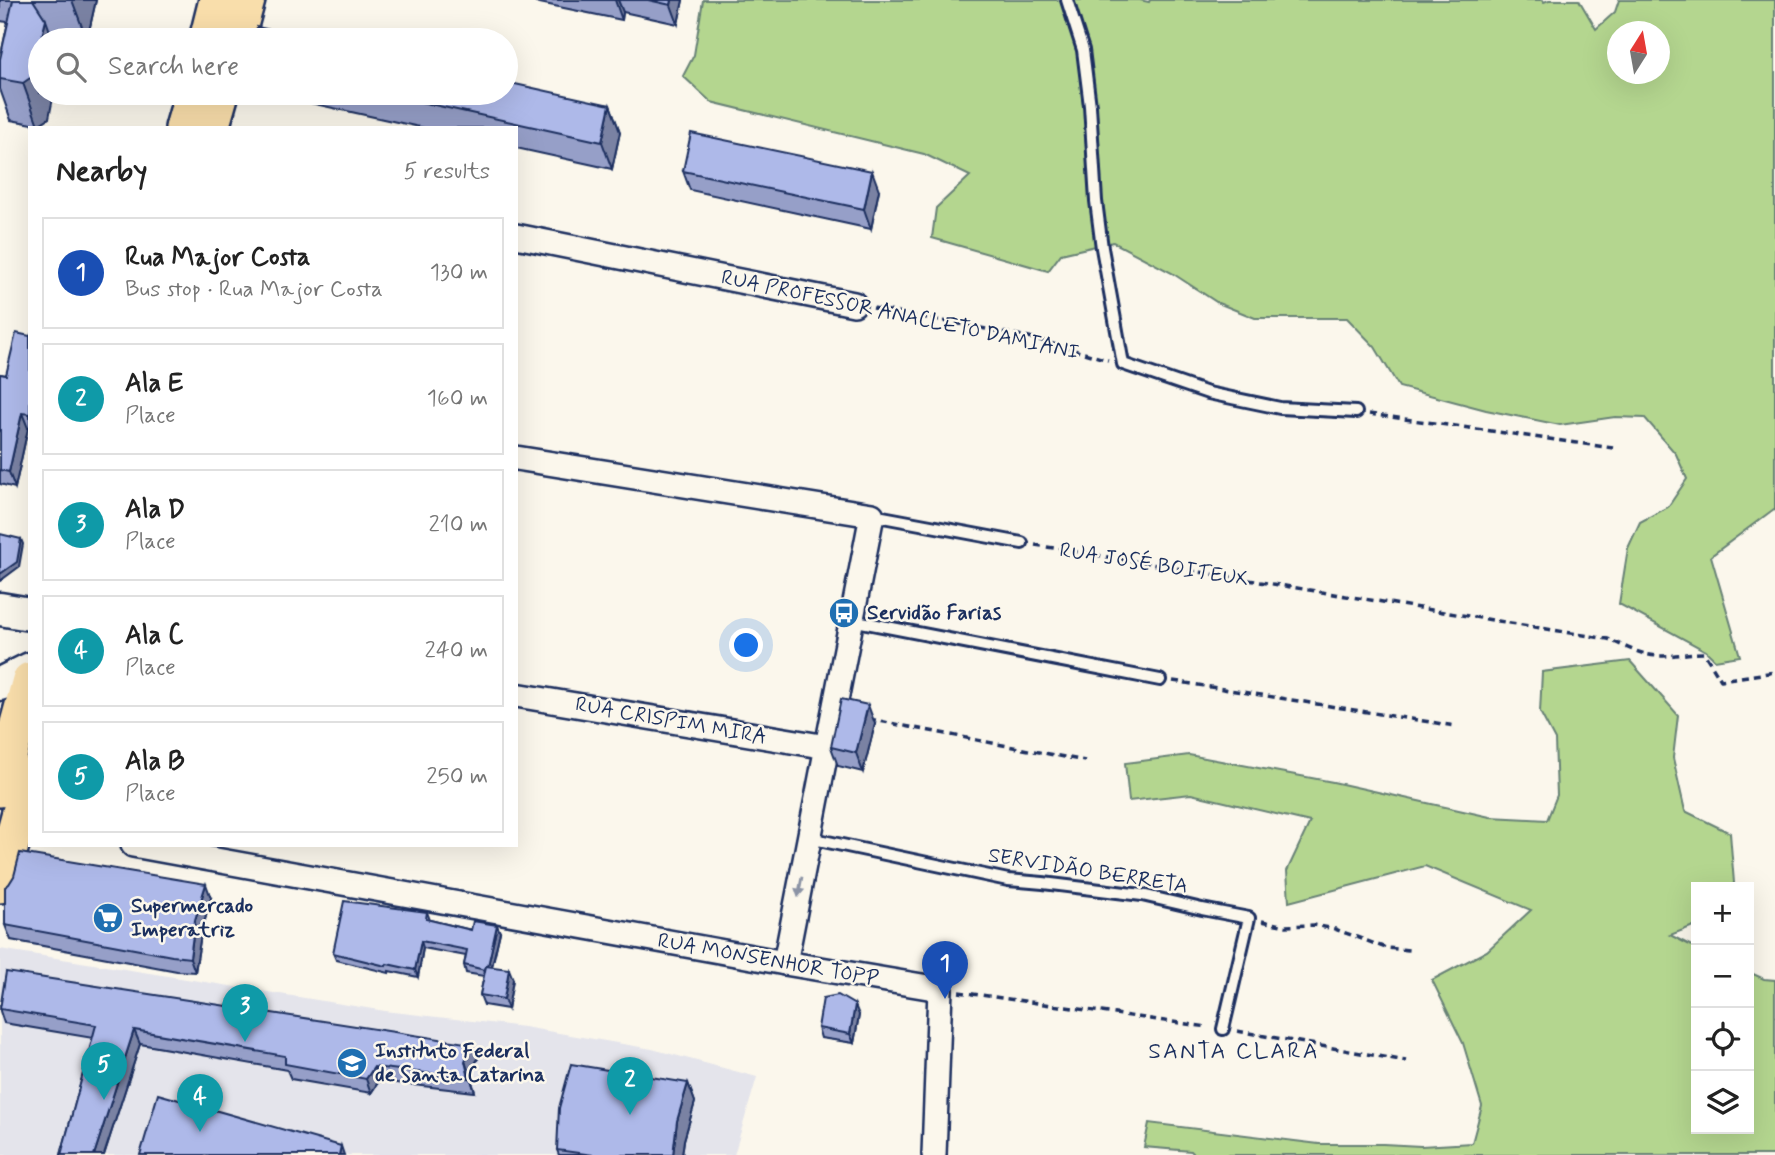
<!DOCTYPE html>
<html lang="en">
<head>
<meta charset="utf-8">
<style>
	:root { --surface:#fff; --page:#f6f6f6; --text:#222; --muted:#767676; --line:#e0e0e0; --accent:#1f6fb2 }
	body { margin:0; font-family:Mynerve,sans-serif; background:var(--page); color:var(--text) }
	.controls { position:absolute; right:21px; bottom:21px; display:grid; overflow:hidden; border-radius:0px; box-shadow:0 7px 28px #0002 }
	.controls button { width:63px; height:63px; display:grid; place-items:center; padding:0; border:0; border-bottom:2px solid var(--line); background:var(--surface); color:var(--text); font:35px sans-serif }
	.compass { position:absolute; left:1607px; top:21px; width:63px; height:63px; border-radius:50%; background:var(--surface); box-shadow:0 7px 28px #0002; rotate:11deg }
	.you { position:absolute; left:747px; top:646px; width:24px; height:24px; margin:-18px; border:5px solid #fff; border-radius:50%; background:#1a73e8; box-shadow:0 0 0 10px #1a73e833 }
	.badge { display:grid; place-items:center; width:46px; height:46px; border-radius:50%; background:var(--accent); color:#fff; font-size:23px; font-weight:700 }
	.pin { position:absolute; translate:-50% -58px; filter:drop-shadow(0 2px 4px #0008) }
	.pin::after { content:''; position:absolute; top:37px; width:24px; height:21px; background:inherit; clip-path:polygon(0 0,100% 0,50% 100%) }
	.list { margin:0; padding:0; list-style:none }
	h2 { display:flex; justify-content:space-between; align-items:center; height:91px; margin:0; padding:0 28px; font-size:30px }
	h2 small { font-size:23px; font-weight:400; color:var(--muted) }
	.list li { display:grid; grid-template-columns:46px 1fr auto; gap:21px; align-items:center; box-sizing:border-box; height:112px; margin:0 14px 14px; padding:0 14px; border:2px solid var(--line); border-radius:0px }
	.list b { display:block; font-size:26px; white-space:nowrap }
	.list p { margin:0; font-size:23px; white-space:nowrap; color:var(--muted) }
	.list em { font-size:23px; font-style:normal; color:var(--muted) }
	.icon { flex:none; width:38px; height:38px; fill:none; stroke:currentColor; stroke-width:2; stroke-linecap:round; stroke-linejoin:round }
	.map { position:relative; flex:none; width:1775px; height:1155px; overflow:hidden }
	.search { position:absolute; background:var(--surface); box-shadow:0 7px 28px #0002; left:28px; top:28px; width:490px; height:77px; display:flex; align-items:center; gap:18px; box-sizing:border-box; padding:0 24px; border-radius:38px; color:var(--muted); font-size:26px }
	.panel { position:absolute; background:var(--surface); box-shadow:0 7px 28px #0002; left:28px; top:126px; width:490px; height:721px; border-radius:0px }
	.map>svg:first-child { display:block }
</style>
</head>
<body>
<div class="map">
<svg width="1775" height="1155" viewBox="0 0 1775 1155">
	<rect width="100%" height="100%" fill="#fbf7ec"/>
	<filter id="ink" filterUnits="userSpaceOnUse"><feTurbulence type="fractalNoise" baseFrequency=".0143" numOctaves="2"/><feDisplacementMap in="SourceGraphic" scale="14" xChannelSelector="R" yChannelSelector="G"/><feConvolveMatrix kernelMatrix="1 2 1 2 8 2 1 2 1" color-interpolation-filters="sRGB"/></filter>
	<g filter="url(#ink)">
		<!-- built -->
		<path fill="#e4e4eb" d="M 0,949 L 385,1011 L 524,1027 L 652,1049 L 757,1077 L 734,1155 L 0,1155 Z"/>
		<!-- green -->
		<g fill="#b4d68f" stroke="#688276" stroke-width="2" fill-rule="evenodd">
			<path d="M 703,0 L 1140,0 L 1149,2 L 1150,0 L 1543,0 L 1544,2 L 1549,0 L 1579,0 L 1596,29 L 1615,12 L 1619,0 L 1775,0 L 1775,510 L 1774,509 L 1711,556 L 1740,656 L 1715,660 L 1706,651 L 1619,604 L 1628,548 L 1640,522 L 1668,507 L 1687,479 L 1676,454 L 1645,418 L 1615,417 L 1560,425 L 1486,410 L 1399,387 L 1375,347 L 1347,318 L 1255,318 L 1218,303 L 1172,273 L 1113,242 L 1061,254 L 1048,271 L 932,238 L 936,208 L 970,176 L 924,154 L 711,102 L 683,76 L 694,55 ZM 1618,32 L 1660,32 L 1660,74 L 1618,74 Z"/>
			<path d="M 1630,661 L 1678,715 L 1673,758 L 1685,811 L 1730,833 L 1734,883 L 1731,887 L 1696,887 L 1696,925 L 1670,935 L 1696,948 L 1696,1129 L 1749,1129 L 1749,972 L 1764,979 L 1775,980 L 1775,1155 L 1195,1155 L 1191,1151 L 1144,1147 L 1149,1123 L 1319,1144 L 1383,1144 L 1421,1146 L 1472,1143 L 1482,1106 L 1463,1043 L 1432,980 L 1487,951 L 1531,910 L 1425,866 L 1289,902 L 1287,871 L 1310,822 L 1191,794 L 1129,801 L 1125,763 L 1189,755 L 1333,782 L 1490,817 L 1547,820 L 1557,795 L 1555,740 L 1540,712 L 1542,672 Z"/>
		</g>
		<g fill="none" stroke-linecap="round" stroke-linejoin="round">
			<!-- lane casing -->
			<g stroke="#1b2f5e" stroke-width="16">
				<g id="lane">
					<path d="M 1067,0 L 1083,50 L 1090,106 L 1096,201 L 1102,248 L 1123,364 L 1208,393 L 1280,408 L 1356,412"/>
					<path d="M 872,515 L 1022,543"/>
					<path d="M 851,620 L 1160,680"/>
					<path d="M 809,838 L 1008,880 L 1043,883 L 1142,895 L 1202,909 L 1249,918 L 1223,1029"/>
				</g>
			</g>
			<!-- street casing -->
			<g stroke="#1b2f5e" stroke-width="28">
				<g id="street">
					<path d="M 516,236 L 854,304"/>
					<path d="M 516,458 L 872,515 L 785,963"/>
					<path d="M 516,695 L 827,747"/>
					<path d="M 133,845 L 785,963 L 940,989 L 934,1155"/>
				</g>
			</g>
			<!-- secondary casing -->
			<g stroke="#1b2f5e" stroke-width="37">
				<g id="secondary">
					<path d="M 0,609 L 30,614"/>
					<path d="M 0,684 L 30,669"/>
				</g>
			</g>
			<!-- primary casing -->
			<g stroke="#1b2f5e" stroke-width="40">
				<g id="primary">
					<path d="M 207,40 L 217,0"/>
					<path d="M 236,40 L 247,0"/>
					<path d="M 183,128 L 193,93"/>
					<path d="M 211,128 L 221,93"/>
					<path d="M 0,789 L 30,680"/>
					<path d="M 0,885 L 30,776"/>
				</g>
			</g>
			<!-- path -->
			<g stroke="#1b2f5e" stroke-width="3.5" stroke-dasharray="7 5" stroke-linecap="butt">
				<path d="M 873,308 L 1029,337 L 1108,360"/>
				<path d="M 1369,414 L 1613,448"/>
				<path d="M 1035,545 L 1608,639 C 1624,646 1642,656 1660,656 C 1675,656 1689,653 1704,653 L 1721,680 L 1775,672"/>
				<path d="M 1173,681 L 1455,726"/>
				<path d="M 869,719 L 1085,761"/>
				<path d="M 1262,921 L 1286,926 L 1314,925 L 1335,929 L 1386,948 L 1409,950"/>
				<path d="M 959,992 L 1208,1027"/>
				<path d="M 1237,1031 L 1406,1061"/>
			</g>
			<!-- lane -->
			<use href="#lane" stroke="#fbf7ec" stroke-width="10"/>
			<!-- street -->
			<use href="#street" stroke="#fbf7ec" stroke-width="23"/>
			<!-- secondary -->
			<use href="#secondary" stroke="#fbf7ec" stroke-width="32"/>
			<!-- primary -->
			<use href="#primary" stroke="#f9deab" stroke-width="35"/>
		</g>
		<!-- wall -->
		<g fill="#969fc8" stroke="#1b2f5e" stroke-width="2">
			<path d="M 0,0 L 96,0 L 87,40 L 50,32 L 49,118 L 38,125 L 11,120 L 0,89 L 0,59 L 8,22 L 0,21 Z"/>
			<path d="M 525,0 L 683,0 L 678,24 L 623,12 L 622,20 Z"/>
			<path d="M 265,93 L 506,93 L 610,105 L 620,132 L 612,169 L 516,148 L 516,128 L 424,128 Z"/>
			<path d="M 683,171 L 879,190 L 871,229 L 690,190 Z"/>
			<path d="M 30,336 L 30,429 L 28,428 L 15,488 L 0,484 L 0,374 L 6,375 Z"/>
			<path d="M 875,724 L 863,772 L 838,766 L 831,747 Z"/>
			<path d="M 211,898 L 201,934 L 195,972 L 177,971 L 11,940 L 5,925 Z"/>
			<path d="M 427,912 L 430,920 L 471,930 L 500,932 L 492,967 L 513,979 L 508,1009 L 484,1005 L 480,995 L 484,976 L 466,973 L 464,965 L 466,956 L 423,948 L 418,977 L 389,971 L 389,973 L 336,960 L 333,953 Z"/>
			<path d="M 0,1005 L 478,1058 L 470,1075 L 475,1092 L 379,1081 L 371,1093 L 291,1079 L 287,1070 L 140,1044 L 104,1155 L 61,1155 L 93,1038 L 4,1023 L 0,1011 Z"/>
			<path d="M 859,1015 L 854,1043 L 821,1038 L 818,1028 Z"/>
			<path d="M 688,1083 L 695,1102 L 684,1140 L 682,1155 L 559,1155 L 557,1150 Z"/>
		</g>
		<!-- shaded-wall -->
		<g fill="#7a82a3" stroke="#1b2f5e" stroke-width="2">
			<path d="M 72,0 L 96,0 L 87,40 Z"/>
			<path d="M 615,0 L 618,0 L 623,12 L 622,20 Z"/>
			<path d="M 672,0 L 683,0 L 678,24 L 671,5 Z"/>
			<path d="M 46,20 L 53,40 L 41,40 Z"/>
			<path d="M 40,45 L 40,93 L 54,93 L 49,118 L 38,125 L 23,83 Z"/>
			<path d="M 610,105 L 620,132 L 612,169 L 602,142 Z"/>
			<path d="M 872,171 L 879,190 L 871,229 L 864,209 Z"/>
			<path d="M 22,413 L 28,428 L 15,488 L 9,472 Z"/>
			<path d="M 21,539 L 23,544 L 19,567 L 0,581 L 0,574 Z"/>
			<path d="M 868,705 L 875,724 L 863,772 L 856,753 Z"/>
			<path d="M 206,884 L 211,898 L 201,934 L 195,972 L 190,958 L 195,920 Z"/>
			<path d="M 497,925 L 500,932 L 489,978 L 487,970 Z"/>
			<path d="M 421,941 L 423,948 L 418,977 L 415,970 Z"/>
			<path d="M 509,969 L 513,979 L 508,1009 L 504,999 Z"/>
			<path d="M 855,1005 L 859,1015 L 854,1043 L 850,1034 Z"/>
			<path d="M 134,1030 L 140,1044 L 104,1155 L 94,1155 Z"/>
			<path d="M 472,1044 L 478,1058 L 470,1075 L 475,1092 L 465,1061 Z"/>
			<path d="M 374,1067 L 379,1081 L 371,1093 L 366,1079 Z"/>
			<path d="M 688,1083 L 695,1102 L 684,1140 L 682,1155 L 673,1155 L 677,1121 Z"/>
			<path d="M 341,1146 L 344,1155 L 339,1155 Z"/>
		</g>
		<!-- building -->
		<g fill="#aeb9e9" stroke="#1b2f5e" stroke-width="2">
			<path d="M 13,0 L 33,0 L 46,20 L 41,40 L 40,40 L 33,76 L 23,83 L 0,79 L 0,59 Z"/>
			<path d="M 648,0 L 672,0 L 671,5 Z"/>
			<path d="M 257,27 L 316,40 L 254,40 Z"/>
			<path d="M 506,82 L 610,105 L 602,142 L 380,93 L 506,93 Z"/>
			<path d="M 691,133 L 872,171 L 864,209 L 683,171 Z"/>
			<path d="M 16,333 L 30,336 L 30,414 L 22,413 L 9,472 L 0,470 L 0,374 L 6,375 Z"/>
			<path d="M 0,534 L 21,539 L 17,562 L 0,574 Z"/>
			<path d="M 841,699 L 868,705 L 856,753 L 831,747 Z"/>
			<path d="M 20,853 L 206,884 L 195,920 L 190,958 L 172,956 L 5,925 L 5,887 L 9,884 L 14,876 Z"/>
			<path d="M 344,901 L 427,912 L 426,919 L 471,930 L 473,921 L 497,925 L 488,966 L 486,966 L 485,970 L 464,965 L 467,950 L 421,941 L 415,970 L 387,964 L 386,966 L 333,953 Z"/>
			<path d="M 486,966 L 509,969 L 504,999 L 480,995 Z"/>
			<path d="M 6,972 L 472,1044 L 465,1061 L 469,1078 L 374,1067 L 366,1079 L 285,1064 L 285,1056 L 134,1030 L 94,1155 L 61,1155 L 96,1025 L 0,1009 Z"/>
			<path d="M 838,995 L 855,1005 L 850,1034 L 818,1028 L 823,998 Z"/>
			<path d="M 571,1064 L 688,1083 L 677,1121 L 673,1155 L 593,1155 L 557,1150 L 559,1108 Z"/>
			<path d="M 158,1094 L 341,1146 L 339,1155 L 140,1155 Z"/>
		</g>
		<!-- one-way arrows -->
		<defs><path id="oneway-solid" d="M-6-.8H1V-3.2L6.5 0L1 3.2V.8H-6Z" transform="scale(1.75)"/></defs>
		<use fill="#8b93a5" href="#oneway-solid" transform="translate(800 887) rotate(101)"/>
	</g>
	<!-- icons -->
	<defs>
		<g id="bus-disc" transform="scale(1.575)"><circle r="9.5" fill="#1f6fb2" stroke="#fbf7ec"/><path d="M-5-6H5V4H4V6H2V4H-2V6H-4V4H-5ZM-3.5-4V0h7V-4ZM-3.5 1.2v1.5H-2V1.2ZM2 1.2v1.5H3.5V1.2Z" fill="#fff"/></g>
		<g id="supermarket-disc" transform="scale(1.575)"><circle r="9.5" fill="#1f6fb2" stroke="#fbf7ec"/><path d="M-6-5.5h2.5l.6 2H6L4.5 2H-2.5L-4.4-4H-6ZM-1.5 3.2a1.3 1.3 0 1 0 .1 0ZM3 3.2a1.3 1.3 0 1 0 .1 0Z" fill="#fff"/></g>
		<g id="university-disc" transform="scale(1.575)"><circle r="9.5" fill="#1f6fb2" stroke="#fbf7ec"/><path d="M0-5L7-2L0 1L-7-2ZM-4 1L0 2.5L4 1V4Q0 6-4 4Z" fill="#fff"/></g>
	</defs>
	<g fill-rule="evenodd">
		<use href="#bus-disc" x="844" y="613"/>
		<use href="#supermarket-disc" x="108" y="918"/>
		<use href="#university-disc" x="352" y="1063"/>
	</g>
	<g text-anchor="middle" dominant-baseline="central" stroke-width="5" stroke-linejoin="round" paint-order="stroke">
		<!-- street labels -->
		<g font-size="21" fill="#1b2f5e" stroke="#fbf7ec">
			<text transform="translate(900 315) rotate(12)">RUA PROFESSOR ANACLETO DAMIANI</text>
			<text transform="translate(1154 565) rotate(9)">RUA JOSÉ BOITEUX</text>
			<text transform="translate(671 721) rotate(10)">RUA CRISPIM MIRA</text>
			<text transform="translate(1088 871) rotate(9)">SERVIDÃO BERRETA</text>
			<text transform="translate(768 960) rotate(10)">RUA MONSENHOR TOPP</text>
		</g>
		<!-- poi labels -->
		<g font-size="21" font-weight="bold" fill="#1b2f5e" stroke="#fbf7ec" text-anchor="start">
			<text x="867" y="613">Servidão Farias</text>
			<text x="131" y="906">Supermercado<tspan x="131" dy="24">Imperatriz</tspan></text>
			<text x="375" y="1051">Instituto Federal<tspan x="375" dy="24">de Santa Catarina</tspan></text>
		</g>
		<!-- neighbourhood labels -->
		<g font-size="23" letter-spacing="2" fill="#1b2f5e" stroke="#fbf7ec">
			<text x="1234" y="1052">SANTA CLARA</text>
		</g>
	</g>
</svg>
<div class="controls">
<button>+</button>
<button>−</button>
<button><svg class="icon" aria-label="locate" viewBox="0 0 24 24"><circle cx="12" cy="12" r="6"/><path d="M12 2v4M12 18v4M2 12h4M18 12h4"/></svg></button>
<button><svg class="icon" aria-label="layers" viewBox="0 0 24 24"><path d="M12 4l9 5-9 5-9-5zM3 14l9 5 9-5"/></svg></button>
</div>
<svg class="compass" viewBox="-18 -18 36 36"><path d="M0-13l5 13h-10z" fill="#e53935"/><path d="M0 13l5-13h-10z" fill="#767676"/></svg>
<div class="you"></div>
<div class="pin badge" style="left:945px;top:999px;background:#1a4fb4">1</div>
<div class="pin badge" style="left:630px;top:1115px;background:#0f9aa8">2</div>
<div class="pin badge" style="left:245px;top:1042px;background:#0f9aa8">3</div>
<div class="pin badge" style="left:200px;top:1132px;background:#0f9aa8">4</div>
<div class="pin badge" style="left:104px;top:1100px;background:#0f9aa8">5</div>
<div class="search"><svg class="icon" aria-label="search" viewBox="0 0 24 24"><circle cx="10" cy="10" r="6"/><path d="M15 15l6 6"/></svg>Search here</div>
<section class="panel">
<h2>Nearby<small>5 results</small></h2>
<ul class="list">
<li><span class="badge" style="background:#1a4fb4">1</span><div><b>Rua Major Costa</b><p>Bus stop · Rua Major Costa</p></div><em>130 m</em></li>
<li><span class="badge" style="background:#0f9aa8">2</span><div><b>Ala E</b><p>Place</p></div><em>160 m</em></li>
<li><span class="badge" style="background:#0f9aa8">3</span><div><b>Ala D</b><p>Place</p></div><em>210 m</em></li>
<li><span class="badge" style="background:#0f9aa8">4</span><div><b>Ala C</b><p>Place</p></div><em>240 m</em></li>
<li><span class="badge" style="background:#0f9aa8">5</span><div><b>Ala B</b><p>Place</p></div><em>250 m</em></li>
</ul>
</section>
</div>
</body>
</html>
